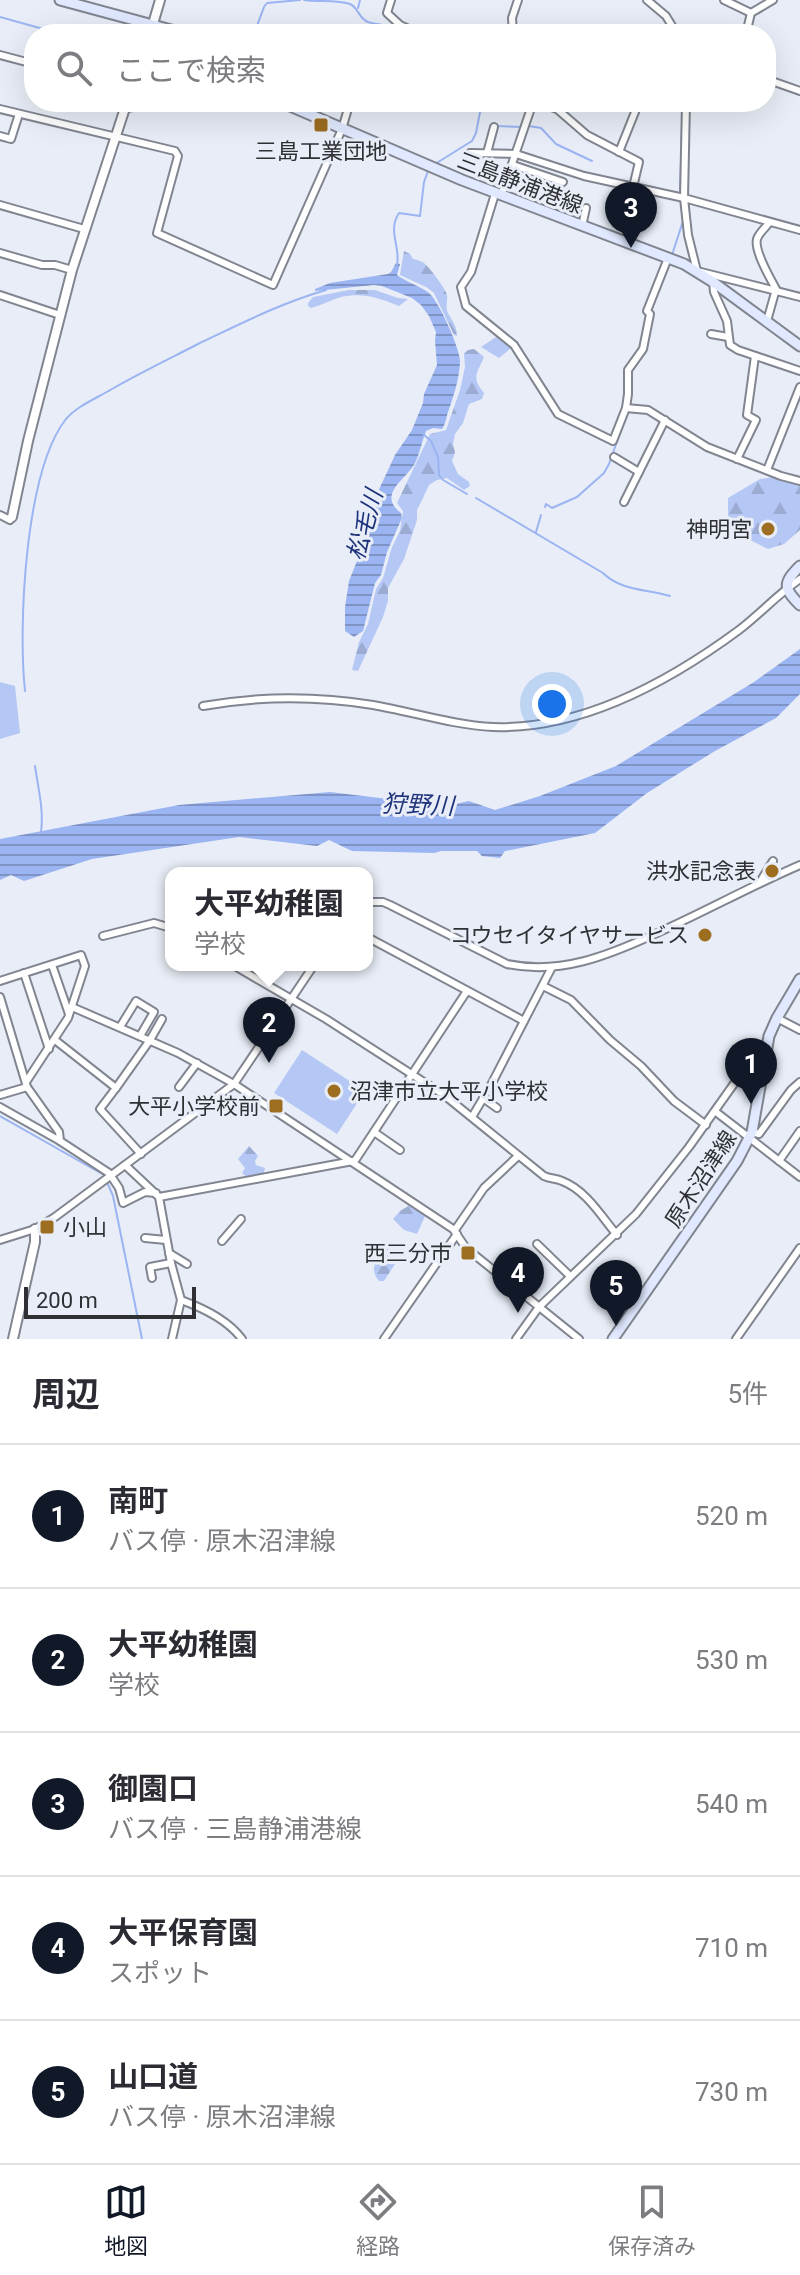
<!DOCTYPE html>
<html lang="ja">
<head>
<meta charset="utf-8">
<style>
	:root { --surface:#fff; --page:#f7f7f7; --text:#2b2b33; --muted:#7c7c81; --line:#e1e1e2; --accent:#111827 }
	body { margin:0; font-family:Roboto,"Noto Sans JP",sans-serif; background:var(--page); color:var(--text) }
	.scale { position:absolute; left:24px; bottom:20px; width:172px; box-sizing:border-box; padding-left:8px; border:4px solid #2e3034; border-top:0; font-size:22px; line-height:28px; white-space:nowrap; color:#2e3034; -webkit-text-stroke:6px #e8edf7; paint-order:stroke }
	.you { position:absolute; left:552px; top:704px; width:28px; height:28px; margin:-20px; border:6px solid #fff; border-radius:50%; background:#1a73e8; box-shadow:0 0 0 12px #1a73e833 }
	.badge { display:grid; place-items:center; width:52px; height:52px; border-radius:50%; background:var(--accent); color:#fff; font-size:26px; font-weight:700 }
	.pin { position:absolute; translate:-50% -66px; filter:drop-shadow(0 2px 4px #0008) }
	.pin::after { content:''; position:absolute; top:42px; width:28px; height:24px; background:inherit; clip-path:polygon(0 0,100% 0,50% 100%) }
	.popup { position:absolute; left:165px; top:867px; width:208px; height:104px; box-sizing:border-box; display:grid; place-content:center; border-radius:16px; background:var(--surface); filter:drop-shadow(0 2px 6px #0005); font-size:26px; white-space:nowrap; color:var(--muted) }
	.popup b { font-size:30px; color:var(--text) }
	.popup::after { content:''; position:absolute; left:50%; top:100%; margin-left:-16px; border:16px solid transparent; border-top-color:var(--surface) }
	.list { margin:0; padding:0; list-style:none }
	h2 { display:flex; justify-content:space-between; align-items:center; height:104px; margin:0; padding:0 32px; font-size:34px }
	h2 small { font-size:26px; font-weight:400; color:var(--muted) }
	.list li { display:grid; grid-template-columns:52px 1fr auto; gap:24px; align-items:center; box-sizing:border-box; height:144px; padding:0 32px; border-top:2px solid var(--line) }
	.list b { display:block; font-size:30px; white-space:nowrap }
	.list p { margin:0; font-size:26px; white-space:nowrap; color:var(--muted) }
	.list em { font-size:26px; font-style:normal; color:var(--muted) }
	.icon { flex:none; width:44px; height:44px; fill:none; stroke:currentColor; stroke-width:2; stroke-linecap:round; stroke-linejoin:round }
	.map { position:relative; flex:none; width:800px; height:1339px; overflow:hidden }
	.search { position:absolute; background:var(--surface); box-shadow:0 8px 32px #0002; left:24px; right:24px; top:24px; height:88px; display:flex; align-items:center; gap:20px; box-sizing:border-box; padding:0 28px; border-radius:32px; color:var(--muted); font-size:30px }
	.sheet { height:824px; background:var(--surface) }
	nav { display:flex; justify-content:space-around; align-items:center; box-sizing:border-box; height:112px; border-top:2px solid var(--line); background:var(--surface); font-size:22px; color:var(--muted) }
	nav a { display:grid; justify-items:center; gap:4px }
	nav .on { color:var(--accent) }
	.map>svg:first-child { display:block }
</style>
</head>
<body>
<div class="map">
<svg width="800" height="1339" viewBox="0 0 800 1339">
	<defs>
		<pattern id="forest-firs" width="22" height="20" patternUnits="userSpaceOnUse" patternTransform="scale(2)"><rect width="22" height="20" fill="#b5c7f4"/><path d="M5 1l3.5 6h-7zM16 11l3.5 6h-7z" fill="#9cabd2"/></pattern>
		<pattern id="water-rules" width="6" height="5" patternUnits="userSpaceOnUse" patternTransform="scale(2)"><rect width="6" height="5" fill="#9bb4f2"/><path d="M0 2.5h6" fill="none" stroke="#7f93c5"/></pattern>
	</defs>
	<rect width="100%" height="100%" fill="#e8edf7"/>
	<!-- green -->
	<g fill="#b5c7f4">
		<path d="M 0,682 L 15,686 L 20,733 L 0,739 Z"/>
		<path d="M 302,1050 L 365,1091 L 337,1134 L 274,1093 Z"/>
	</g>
	<!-- forest -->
	<g fill="url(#forest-firs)">
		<path d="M 404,251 L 410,254 L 413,259 C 415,259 423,262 424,263 C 429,267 446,289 447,295 C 448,301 445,307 448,313 C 453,322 457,327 457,336 L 454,335 L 434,293 L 426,287 L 400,275 Z"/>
		<path d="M 349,290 L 375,290 L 398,298 L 408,299 L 399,306 C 380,298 362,292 341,297 C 331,300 322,305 311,308 L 308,306 L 308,303 L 313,297 Z"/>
		<path d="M 499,335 L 510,344 L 510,349 L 499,358 L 481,347 Z"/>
		<path d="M 474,349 L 484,357 C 477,374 471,377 484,393 L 482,399 L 469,404 L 463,423 L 455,434 L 453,444 L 455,452 L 452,461 L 458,474 L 469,482 L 470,486 L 464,490 L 447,478 L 437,480 L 429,485 L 423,498 L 417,510 L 417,520 L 404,559 L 388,588 L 388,601 L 383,617 L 358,671 L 352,670 L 359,642 L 368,624 L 376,589 L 383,578 L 392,547 L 400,531 L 403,511 L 397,503 L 430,434 L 446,430 L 460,390 L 465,367 L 464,353 L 468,350 Z"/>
		<path d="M 781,476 L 800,483 L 800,530 L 784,544 L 768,549 L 742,536 L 738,526 L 728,519 L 728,498 L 760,479 Z"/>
		<path d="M 249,1146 L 258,1156 L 255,1161 L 256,1165 L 265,1168 L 263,1176 C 254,1178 249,1180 242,1173 L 245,1168 L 238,1159 Z"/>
		<path d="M 410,1205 L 425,1216 L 417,1234 L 404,1230 L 393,1219 L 400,1211 Z"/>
		<path d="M 390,1245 L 401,1255 L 384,1281 L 379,1281 C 367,1268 379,1254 390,1245 Z"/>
	</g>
	<!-- water -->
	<g fill="url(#water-rules)">
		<path d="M 396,263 L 400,264 L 397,275 C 406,282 420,286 429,293 C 439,301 461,351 460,362 C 459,380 454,395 448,412 C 446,418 446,423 442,429 L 433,428 L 426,431 C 422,441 420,453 415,463 C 407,479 376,494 401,513 L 402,518 L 387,552 L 381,575 L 375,583 L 363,631 L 354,637 L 345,631 L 345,607 L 349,581 L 357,561 L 357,547 L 370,522 L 375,498 L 395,455 L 412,430 L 423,403 L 424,394 L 437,365 L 435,341 L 436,332 L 429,316 L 421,305 L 412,298 L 382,286 L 374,285 L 315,291 L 315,289 L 330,283 L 388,274 L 391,272 Z"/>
		<path d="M 800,649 L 800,694 L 776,718 L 715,751 L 647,793 L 595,833 L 505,851 L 500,858 L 482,856 L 477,851 L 441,851 L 434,853 L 352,851 L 329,840 L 317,846 L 239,837 L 92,859 L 24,881 L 11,875 L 0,880 L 0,839 L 179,805 L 330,792 L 446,806 L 469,801 L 495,810 L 540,796 L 616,766 L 754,682 Z"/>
	</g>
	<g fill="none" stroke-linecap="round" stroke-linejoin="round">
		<!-- stream -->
		<g stroke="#9bb4f2" stroke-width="2">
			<path d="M 304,0 C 318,2 337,0 350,4 C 359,8 358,18 368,22 C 380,26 389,23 397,34"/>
			<path d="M 358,8 L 360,0"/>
			<path d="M 0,17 L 61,34"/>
			<path d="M 662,17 L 673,34"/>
			<path d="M 254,34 L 264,7 L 267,3 L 300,0"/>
			<path d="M 497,126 L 522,127"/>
			<path d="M 529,126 L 541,128 L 556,144 L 592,161"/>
			<path d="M 435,164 L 472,141 L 476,133 L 481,107 L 475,102"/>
			<path d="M 672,255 L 683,221 L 680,189 L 682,131"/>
			<path d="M 397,265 C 401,247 387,231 399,213 L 420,216 L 424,182 L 428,171"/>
			<path d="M 652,307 L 666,272"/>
			<path d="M 423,434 L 431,441 L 438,457 L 439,475 L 443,480 L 467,494"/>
			<path d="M 476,498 L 603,573 C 621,591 647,589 670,596"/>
			<path d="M 545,507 L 546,504 L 552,508 L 577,497 L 604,473 L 609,464 L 626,416"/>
			<path d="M 536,532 L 541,515"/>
			<path d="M 25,691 C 18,626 25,471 66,419 C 77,406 97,398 112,389 C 140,373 169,359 198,344 C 240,324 281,303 326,290"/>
			<path d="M 35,766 C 38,788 44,809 41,832"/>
			<path d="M 0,1116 L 104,1175 L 113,1196 L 142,1339"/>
		</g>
		<!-- minor casing -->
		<g stroke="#81858f" stroke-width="10">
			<g id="minor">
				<path d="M 391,0 L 387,13 L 400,25 L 420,34"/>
				<path d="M 647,0 L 666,16 L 677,34"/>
				<path d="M 724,0 L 751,13"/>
				<path d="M 513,34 L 512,18 L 518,0"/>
				<path d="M 746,34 L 751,13 L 773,0"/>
				<path d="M 0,55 L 34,64"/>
				<path d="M 34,66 L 31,76 L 34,77"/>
				<path d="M 766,79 L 800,91"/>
				<path d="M 105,102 C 124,109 130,110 150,102"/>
				<path d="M 537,102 L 557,109 L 587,135 L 639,162 L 633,187"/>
				<path d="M 686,102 L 684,198 L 688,235 L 697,271 L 800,297"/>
				<path d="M 0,109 L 175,151 L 178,156 L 157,233 L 273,285 L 342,129 L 350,102"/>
				<path d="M 0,136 L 11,139 L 19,114"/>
				<path d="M 619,152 L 639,102"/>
				<path d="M 470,153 L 516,154 L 584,176 L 684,198 L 800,230"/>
				<path d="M 487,153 L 494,127"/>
				<path d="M 513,165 L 563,182"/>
				<path d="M 495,194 L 471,272 L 461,287 L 466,306 L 514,345 L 558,414 L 613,441 L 626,408 L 628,394 L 628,370 L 643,349 L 650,314 L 647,311 L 668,258"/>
				<path d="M 501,196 L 530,111 L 531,108 L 523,102"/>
				<path d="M 0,205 L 84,229"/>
				<path d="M 582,226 L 586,208"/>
				<path d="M 0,253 L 42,265 L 55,265 L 72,270"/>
				<path d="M 713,282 L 714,292 L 727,321 L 730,345 L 738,350 L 800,371"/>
				<path d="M 0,295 L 60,315"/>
				<path d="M 767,321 L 776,289 C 770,278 754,251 757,239 C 759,233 765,228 769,223"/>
				<path d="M 711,334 L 728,337"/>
				<path d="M 626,408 L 648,410 L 707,447 L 781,476 L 800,481"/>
				<path d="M 614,457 L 639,472"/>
				<path d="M 737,459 L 756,420 L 747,415 L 755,356"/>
				<path d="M 767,470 L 800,387"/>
				<path d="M 624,502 L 665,420"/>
				<path d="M 0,515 L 10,520 L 12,517"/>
				<path d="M 203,706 C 259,696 318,696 373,705 C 413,712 453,725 493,727 C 582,730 670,681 739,630 C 760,614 778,594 800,579"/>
				<path d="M 760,882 L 773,861"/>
				<path d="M 367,902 L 383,902 L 390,905 L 507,964 C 560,975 607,956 655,934 C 704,912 751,886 800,865"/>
				<path d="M 103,936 L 154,923 L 171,928"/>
				<path d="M 367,937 L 524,1021"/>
				<path d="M 52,965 L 69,1014"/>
				<path d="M 233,965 L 326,1019 L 444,1095 L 544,1176 C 550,1179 556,1178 562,1181 C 586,1190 601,1216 617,1235"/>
				<path d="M 24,973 L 49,1049"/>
				<path d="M 0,981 L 81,955 L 85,966 L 68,1018 L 26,1082"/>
				<path d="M 543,986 L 571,1000 L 610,1040 L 641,1066 L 674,1101 L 706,1125"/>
				<path d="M 0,997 L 27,1087 L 59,1132 L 60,1141"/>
				<path d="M 72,1007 L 178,1053 L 234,1084 L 453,1229 L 466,1248 L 579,1339"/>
				<path d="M 777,1018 L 800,1030"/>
				<path d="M 120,1027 L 136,1001 L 154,1012 L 140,1036"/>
				<path d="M 55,1040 L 116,1088 L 100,1109 L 141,1154"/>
				<path d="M 179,1087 L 197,1063"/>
				<path d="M 116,1088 L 150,1040 L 162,1019"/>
				<path d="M 0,1095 L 27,1087"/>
				<path d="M 483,1098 L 497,1108"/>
				<path d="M 0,1107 L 60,1141 L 112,1175"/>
				<path d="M 716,1112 L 800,1177"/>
				<path d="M 472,1117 L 491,1085 L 552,967"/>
				<path d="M 374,1132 L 400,1150"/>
				<path d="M 752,1132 L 759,1134 L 791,1090 L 800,1082"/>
				<path d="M 779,1161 L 800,1131"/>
				<path d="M 354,1162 L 467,991"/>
				<path d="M 125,1165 L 159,1197 L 171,1263 L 181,1300 L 172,1339"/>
				<path d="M 111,1176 L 119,1188 L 123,1203 L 145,1192 L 156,1193"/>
				<path d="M 159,1197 L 353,1161"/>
				<path d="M 455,1230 L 484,1188 L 518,1156"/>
				<path d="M 145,1238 L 166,1240"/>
				<path d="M 0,1240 L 35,1229 L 55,1217 L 234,1084 L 314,965"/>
				<path d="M 222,1241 L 241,1219"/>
				<path d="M 537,1244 L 570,1276"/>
				<path d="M 169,1253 L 187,1264"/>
				<path d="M 152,1278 L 150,1267 L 171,1263"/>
				<path d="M 181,1300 C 203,1308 228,1320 242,1339"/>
				<path d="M 384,1339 L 457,1234"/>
				<path d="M 516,1339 L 539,1307 L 636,1214 L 689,1147 L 753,1057 L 759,1052 L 765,1053"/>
				<path d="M 736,1339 L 800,1248"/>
			</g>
		</g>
		<!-- tertiary casing -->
		<g stroke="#81858f" stroke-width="12">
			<g id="tertiary">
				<path d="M 150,34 L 160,0"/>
				<path d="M 12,517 L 28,441 L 72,270 L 127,102"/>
				<path d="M 13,1339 L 35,1242 L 35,1229"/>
			</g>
		</g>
		<!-- secondary casing -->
		<g stroke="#81858f" stroke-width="13">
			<g id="secondary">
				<path d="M 60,0 L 186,34"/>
				<path d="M 281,102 L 462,180 L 684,264 L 713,282 L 800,346"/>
				<path d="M 800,566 C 783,583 783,588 800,605"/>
				<path d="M 613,1339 L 737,1161 L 752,1132 L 769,1036 L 777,1018 L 800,979"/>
			</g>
		</g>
		<!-- minor -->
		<use href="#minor" stroke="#fff" stroke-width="6"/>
		<!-- tertiary -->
		<use href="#tertiary" stroke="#fff" stroke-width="8"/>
		<!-- secondary -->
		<use href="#secondary" stroke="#e0e9ff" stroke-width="9"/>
	</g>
	<!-- markers -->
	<g fill="#9d6d20" stroke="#e8edf7" stroke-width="3">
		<rect x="313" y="117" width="16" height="16" rx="4"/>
		<circle cx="768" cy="529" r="8"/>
		<circle cx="772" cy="871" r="8"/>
		<circle cx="705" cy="935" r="8"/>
		<circle cx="334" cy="1091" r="8"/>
		<rect x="268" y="1098" width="16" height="16" rx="4"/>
		<rect x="39" y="1219" width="16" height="16" rx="4"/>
		<rect x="460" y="1245" width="16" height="16" rx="4"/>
	</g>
	<g text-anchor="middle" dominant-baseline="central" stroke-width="6" stroke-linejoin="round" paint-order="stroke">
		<!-- poi labels -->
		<g font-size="22" fill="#2e3034" stroke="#e8edf7" text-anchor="end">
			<text x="321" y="151" text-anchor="middle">三島工業団地</text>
			<text x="752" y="529">神明宮</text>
			<text x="756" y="871">洪水記念表</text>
			<text x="689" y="935">コウセイタイヤサービス</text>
			<text x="350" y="1091" text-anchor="start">沼津市立大平小学校</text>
			<text x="260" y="1106">大平小学校前</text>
			<text x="63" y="1227" text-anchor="start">小山</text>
			<text x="452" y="1253">西三分市</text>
		</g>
		<!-- street labels -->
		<g font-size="22" fill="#2e3034" stroke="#e8edf7">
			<text transform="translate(520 183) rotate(21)">三島静浦港線</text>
			<text transform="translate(701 1179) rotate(-57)">原木沼津線</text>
		</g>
		<!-- water labels -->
		<g font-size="24" font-style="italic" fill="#1f337b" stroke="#e8edf7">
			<text transform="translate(365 525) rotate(-74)">松毛川</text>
			<text transform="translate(418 805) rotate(2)">狩野川</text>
		</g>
	</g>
</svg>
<div class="scale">200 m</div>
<div class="you"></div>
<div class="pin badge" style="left:751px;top:1104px">1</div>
<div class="pin badge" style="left:269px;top:1063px">2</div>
<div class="popup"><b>大平幼稚園</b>学校</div>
<div class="pin badge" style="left:631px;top:248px">3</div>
<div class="pin badge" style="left:518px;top:1313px">4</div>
<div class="pin badge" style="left:616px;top:1326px">5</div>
<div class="search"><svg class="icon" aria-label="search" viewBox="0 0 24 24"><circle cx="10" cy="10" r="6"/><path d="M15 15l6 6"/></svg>ここで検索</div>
</div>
<section class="sheet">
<h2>周辺<small>5件</small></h2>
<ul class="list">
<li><span class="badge">1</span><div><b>南町</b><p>バス停 · 原木沼津線</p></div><em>520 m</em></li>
<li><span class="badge">2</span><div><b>大平幼稚園</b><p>学校</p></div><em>530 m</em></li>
<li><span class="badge">3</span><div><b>御園口</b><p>バス停 · 三島静浦港線</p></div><em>540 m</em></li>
<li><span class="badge">4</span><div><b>大平保育園</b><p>スポット</p></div><em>710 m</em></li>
<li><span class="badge">5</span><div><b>山口道</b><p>バス停 · 原木沼津線</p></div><em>730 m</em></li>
</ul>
</section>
<nav>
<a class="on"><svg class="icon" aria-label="map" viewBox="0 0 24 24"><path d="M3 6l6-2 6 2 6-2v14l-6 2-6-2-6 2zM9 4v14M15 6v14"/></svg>地図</a>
<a><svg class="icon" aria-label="directions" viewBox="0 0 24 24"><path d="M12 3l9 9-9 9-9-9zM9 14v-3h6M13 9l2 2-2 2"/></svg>経路</a>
<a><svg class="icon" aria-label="saved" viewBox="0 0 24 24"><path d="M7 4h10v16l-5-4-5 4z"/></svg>保存済み</a>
</nav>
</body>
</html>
